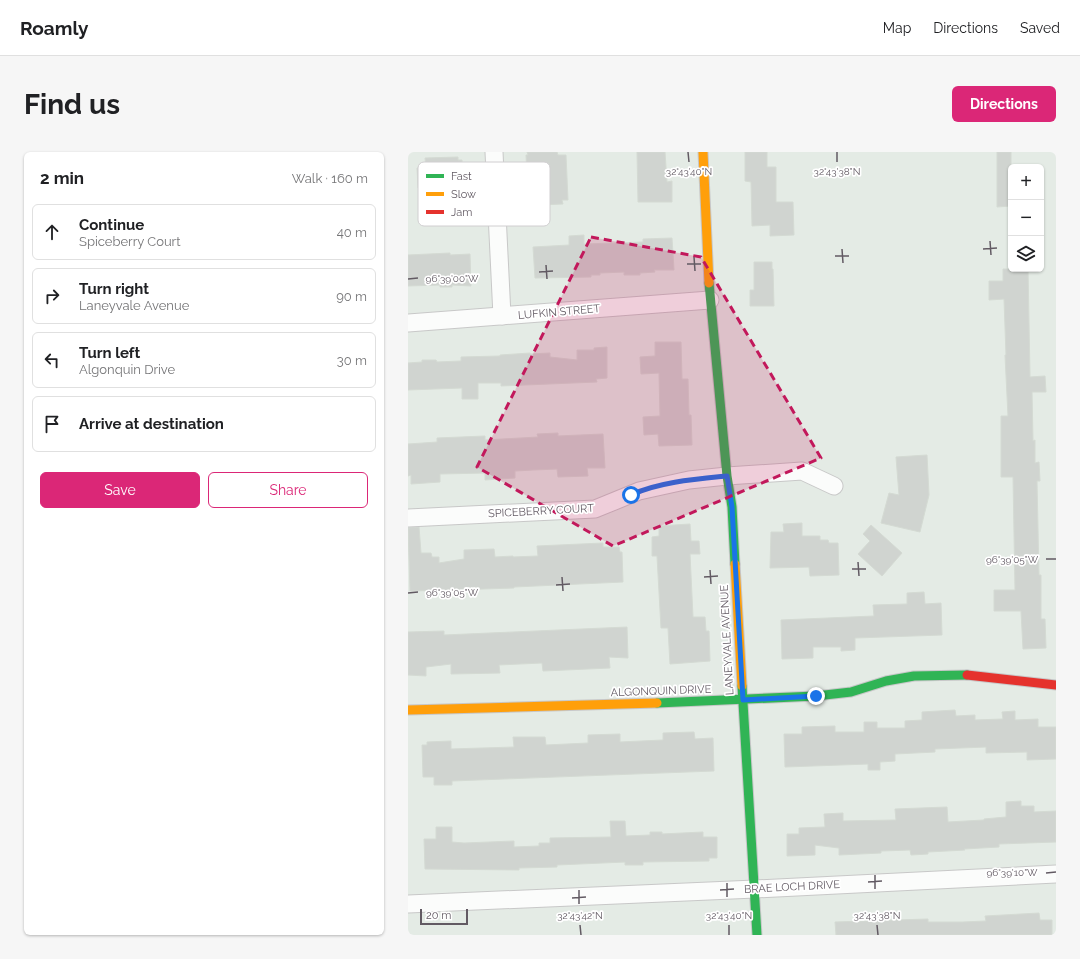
<!DOCTYPE html>
<html lang="en">
<head>
<meta charset="utf-8">
<style>
	:root { --surface:#fff; --page:#f6f6f6; --text:#202124; --muted:#757577; --line:#e0e0e0; --accent:#db2777 }
	body { margin:0; font-family:Raleway,sans-serif; background:var(--page); color:var(--text) }
	.controls { position:absolute; right:12px; top:12px; display:grid; overflow:hidden; border-radius:6px; box-shadow:0 1px 3px #0004 }
	.controls button { width:36px; height:36px; display:grid; place-items:center; padding:0; border:0; border-bottom:1px solid var(--line); background:var(--surface); color:var(--text); font:20px sans-serif }
	.scale { position:absolute; left:12px; bottom:10px; width:48px; box-sizing:border-box; padding-left:4px; border:2px solid #625a63; border-top:0; font-size:11px; line-height:14px; white-space:nowrap; color:#625a63; -webkit-text-stroke:3px #fff; paint-order:stroke }
	.stop { position:absolute; width:12px; height:12px; margin:-9px; border:3px solid #1a73e8; border-radius:50%; background:#fff }
	.stop.end { background:#1a73e8; border-color:#fff; box-shadow:0 1px 4px #0008 }
	.list { margin:0; padding:0; list-style:none }
	h2 { display:flex; justify-content:space-between; align-items:center; height:52px; margin:0; padding:0 16px; font-size:17px }
	h2 small { font-size:13px; font-weight:400; color:var(--muted) }
	.list li { display:grid; grid-template-columns:26px 1fr auto; gap:12px; align-items:center; box-sizing:border-box; height:56px; margin:0 8px 8px; padding:0 8px; border:1px solid var(--line); border-radius:6px }
	.list b { display:block; font-size:15px; white-space:nowrap }
	.list p { margin:0; font-size:13px; white-space:nowrap; color:var(--muted) }
	.list em { font-size:13px; font-style:normal; color:var(--muted) }
	.actions { display:flex; gap:8px; padding:12px 16px }
	.actions a { flex:1; padding:9px 0; border:1px solid var(--accent); border-radius:6px; text-align:center; font-size:14px; color:var(--accent) }
	.actions .main { background:var(--accent); color:#fff }
	.icon { flex:none; width:22px; height:22px; fill:none; stroke:currentColor; stroke-width:2; stroke-linecap:round; stroke-linejoin:round }
	.map { position:relative; flex:none; width:648px; height:783px; overflow:hidden; border-radius:6px }
	header { display:flex; align-items:center; gap:24px; box-sizing:border-box; height:56px; padding:0 20px; background:var(--surface); border-bottom:1px solid var(--line) }
	header strong { font-size:19px }
	nav { display:flex; gap:22px; margin-inline-start:auto; font-size:14px }
	.intro { display:flex; align-items:center; justify-content:space-between; box-sizing:border-box; height:96px; padding:0 24px }
	h1 { margin:0; font-size:28px }
	.button { padding:10px 18px; border-radius:6px; background:var(--accent); color:#fff; font-size:14px; font-weight:700 }
	main { display:flex; gap:24px; padding:0 24px }
	aside { flex:1; background:var(--surface); border-radius:6px; box-shadow:0 1px 3px #0004 }
	.map>svg:first-child { display:block }
</style>
</head>
<body>
<header>
<strong>Roamly</strong>
<nav><a>Map</a><a>Directions</a><a>Saved</a></nav>
</header>
<div class="intro"><h1>Find us</h1><a class="button">Directions</a></div>
<main>
<aside>
<h2>2 min<small>Walk · 160 m</small></h2>
<ul class="list">
<li><svg class="icon" aria-label="ahead" viewBox="0 0 24 24"><path d="M12 20V5M6 11l6-6 6 6"/></svg><div><b>Continue</b><p>Spiceberry Court</p></div><em>40 m</em></li>
<li><svg class="icon" aria-label="right" viewBox="0 0 24 24"><path d="M7 20v-9h11M14 6l5 5-5 5"/></svg><div><b>Turn right</b><p>Laneyvale Avenue</p></div><em>90 m</em></li>
<li><svg class="icon" aria-label="left" viewBox="0 0 24 24"><path d="M17 20v-9H6M10 6l-5 5 5 5"/></svg><div><b>Turn left</b><p>Algonquin Drive</p></div><em>30 m</em></li>
<li><svg class="icon" aria-label="arrive" viewBox="0 0 24 24"><path d="M6 21V4h12l-3 4 3 4H6"/></svg><div><b>Arrive at destination</b></div></li>
</ul>
<div class="actions"><a class="main">Save</a><a>Share</a></div>
</aside>
<div class="map">
<svg width="648" height="783" viewBox="0 0 648 783">
	<rect width="100%" height="100%" fill="#e4ebe5"/>
	<!-- building -->
	<g fill="#d0d4d0" stroke="#d4dad3">
		<path d="M 119,0 L 149,0 L 150,3 L 158,3 L 160,48 L 154,48 L 155,52 L 132,53 L 131,46 L 120,46 L 118,3 L 120,3 Z"/>
		<path d="M 229,0 L 257,0 L 259,30 L 264,29 L 264,50 L 230,50 Z"/>
		<path d="M 337,0 L 359,0 L 359,15 L 368,15 L 368,50 L 385,50 L 386,83 L 362,84 L 362,73 L 344,74 L 343,30 L 337,29 Z"/>
		<path d="M 589,0 L 603,0 L 603,54 L 589,55 Z"/>
		<path d="M 50,5 L 50,8 L 54,8 L 55,34 L 10,36 L 9,16 L 18,16 L 17,6 Z"/>
		<path d="M 176,83 L 176,92 L 235,90 L 235,87 L 264,86 L 266,118 L 246,118 L 247,120 L 232,121 L 232,123 L 216,123 L 216,120 L 192,121 L 192,123 L 183,123 L 183,125 L 127,126 L 125,95 L 161,93 L 161,84 Z"/>
		<path d="M 42,101 L 42,103 L 62,102 L 63,134 L 44,133 L 44,135 L 32,135 L 32,133 L 0,134 L 0,103 Z"/>
		<path d="M 346,110 L 364,110 L 364,117 L 365,117 L 366,154 L 342,154 L 342,138 L 346,138 Z"/>
		<path d="M 595,117 L 620,117 L 622,225 L 637,224 L 638,240 L 624,240 L 625,289 L 627,288 L 627,311 L 631,310 L 632,329 L 629,329 L 631,423 L 633,423 L 633,467 L 637,467 L 638,496 L 615,497 L 613,459 L 586,459 L 586,438 L 607,438 L 605,325 L 593,325 L 593,264 L 600,264 L 597,203 L 598,203 L 596,147 L 581,148 L 581,129 L 595,129 Z"/>
		<path d="M 247,190 L 273,190 L 274,227 L 280,227 L 281,263 L 283,263 L 284,293 L 251,294 L 250,282 L 236,283 L 235,265 L 252,264 L 251,221 L 233,222 L 232,205 L 247,204 Z"/>
		<path d="M 199,195 L 199,226 L 188,227 L 189,230 L 93,234 L 93,231 L 70,231 L 70,247 L 54,247 L 54,236 L 0,238 L 0,211 L 14,210 L 14,208 L 28,208 L 29,210 L 53,209 L 53,205 L 92,204 L 92,203 L 122,201 L 122,202 L 142,201 L 142,205 L 169,208 L 169,198 L 186,198 L 186,196 Z"/>
		<path d="M 150,281 L 150,284 L 195,282 L 197,316 L 179,316 L 180,324 L 150,325 L 149,317 L 125,318 L 107,319 L 107,326 L 77,328 L 77,321 L 32,322 L 32,330 L 3,332 L 3,323 L 0,324 L 0,292 L 29,290 L 29,286 L 77,284 L 77,288 L 130,285 L 129,282 Z"/>
		<path d="M 519,303 L 521,343 L 512,380 L 473,371 L 481,341 L 491,343 L 488,305 Z"/>
		<path d="M 394,371 L 394,384 L 412,384 L 412,388 L 420,388 L 421,391 L 430,391 L 431,423 L 402,424 L 401,415 L 362,416 L 363,380 L 376,380 L 375,372 Z"/>
		<path d="M 282,372 L 283,389 L 291,389 L 292,402 L 282,402 L 285,465 L 297,465 L 298,479 L 301,479 L 302,509 L 262,512 L 260,476 L 253,476 L 249,404 L 244,404 L 244,385 L 251,384 L 251,374 Z"/>
		<path d="M 463,373 L 494,401 L 474,424 L 450,402 L 462,389 L 455,382 Z"/>
		<path d="M 11,375 L 13,401 L 23,401 L 24,405 L 31,405 L 31,411 L 56,407 L 56,398 L 86,397 L 87,405 L 105,404 L 105,405 L 130,404 L 129,394 L 195,391 L 195,395 L 211,395 L 212,400 L 214,400 L 215,430 L 106,435 L 106,436 L 76,437 L 2,439 L 0,376 Z"/>
		<path d="M 516,440 L 517,452 L 533,451 L 534,483 L 447,486 L 447,498 L 433,499 L 433,495 L 405,495 L 405,506 L 374,507 L 373,468 L 466,464 L 465,453 L 499,452 L 499,441 Z"/>
		<path d="M 219,475 L 220,506 L 201,505 L 202,516 L 135,519 L 134,511 L 91,513 L 92,521 L 43,522 L 43,512 L 18,515 L 18,524 L 0,523 L 0,480 L 36,479 L 36,483 Z"/>
		<path d="M 547,558 L 548,564 L 567,563 L 567,568 L 595,567 L 594,560 L 607,559 L 607,568 L 630,567 L 630,575 L 648,575 L 648,607 L 619,608 L 619,600 L 578,601 L 578,595 L 527,597 L 527,600 L 487,602 L 487,609 L 472,610 L 472,618 L 460,618 L 460,612 L 377,615 L 376,582 L 394,582 L 394,575 L 427,574 L 427,580 L 456,580 L 456,570 L 469,570 L 469,576 L 497,576 L 497,569 L 514,568 L 514,560 Z"/>
		<path d="M 286,580 L 287,587 L 305,586 L 306,619 L 44,629 L 44,633 L 26,633 L 26,625 L 15,625 L 14,593 L 19,593 L 19,590 L 43,589 L 43,597 L 74,596 L 106,595 L 105,585 L 137,585 L 138,593 L 180,591 L 180,583 L 212,582 L 212,590 L 255,588 L 255,581 Z"/>
		<path d="M 613,649 L 613,654 L 626,654 L 626,660 L 648,659 L 648,690 L 591,692 L 591,695 L 556,697 L 557,698 L 520,700 L 520,702 L 503,703 L 502,698 L 473,699 L 473,701 L 431,703 L 431,696 L 407,693 L 407,703 L 379,704 L 379,682 L 391,682 L 391,676 L 417,675 L 416,662 L 435,661 L 435,669 L 488,668 L 487,657 L 539,655 L 540,670 L 576,668 L 576,667 L 598,665 L 598,650 Z"/>
		<path d="M 202,669 L 217,669 L 218,684 L 242,683 L 242,680 L 254,680 L 254,682 L 295,680 L 295,685 L 309,685 L 309,706 L 301,706 L 301,709 L 235,710 L 235,713 L 217,713 L 217,710 L 149,713 L 149,715 L 111,716 L 111,718 L 17,717 L 16,687 L 28,687 L 28,675 L 44,675 L 44,690 L 56,691 L 106,689 L 106,695 L 131,694 L 131,691 L 142,691 L 142,686 L 203,685 Z"/>
		<path d="M 631,761 L 632,768 L 644,768 L 644,783 L 428,783 L 427,770 L 520,767 L 520,770 L 555,770 L 578,769 L 577,764 Z"/>
	</g>
	<g fill="none" stroke-linecap="round" stroke-linejoin="round">
		<!-- street casing -->
		<g stroke="#c8c8c8" stroke-width="19">
			<g id="street">
				<path d="M 86,0 L 94,164"/>
				<path d="M 0,171 L 302,148"/>
				<path d="M 0,366 L 187,357 L 231,339 L 281,328 L 319,324 L 394,319 L 426,334"/>
				<path d="M 0,752 L 347,737 L 648,722"/>
			</g>
		</g>
		<!-- fast casing -->
		<g stroke="#c7c7c8" stroke-width="11">
			<g id="fast">
				<path d="M 301,131 L 319,324 L 324,355 L 327,412"/>
				<path d="M 334,534 L 349,783"/>
				<path d="M 249,551 L 408,544 L 443,540 L 478,529 L 506,524 L 559,523"/>
			</g>
		</g>
		<!-- slow casing -->
		<g stroke="#c7c7c8" stroke-width="11">
			<g id="slow">
				<path d="M 295,0 L 301,131"/>
				<path d="M 327,412 L 334,534"/>
				<path d="M 0,558 L 249,551"/>
			</g>
		</g>
		<!-- jam casing -->
		<g stroke="#c7c7c8" stroke-width="11">
			<path id="jam" d="M 559,523 L 648,533"/>
		</g>
		<!-- street -->
		<use href="#street" stroke="#fbfcfb" stroke-width="17"/>
		<!-- fast -->
		<use href="#fast" stroke="#30b455" stroke-width="9"/>
		<!-- slow -->
		<use href="#slow" stroke="#ff9f0a" stroke-width="9"/>
		<!-- jam -->
		<use href="#jam" stroke="#e5322d" stroke-width="9"/>
	</g>
	<g fill="none" stroke-linecap="round" stroke-linejoin="round">
		<!-- route -->
		<path stroke="#1a73e8" stroke-width="5" d="M 223,343 C 251,330 289,327 319,324 L 324,355 L 335,548 L 408,544"/>
	</g>
	<!-- marked area -->
	<path fill="#c2185b" fill-opacity="0.2" stroke="#c2185b" stroke-width="3" stroke-dasharray="8 5" stroke-linejoin="round" d="M 183,85 L 293,105 L 413,306 L 205,394 L 69,315 Z"/>
	<!-- ticks -->
	<path fill="none" stroke="#625a63" stroke-width="1.5" d="M 280,0 L 281,10M 429,0 L 429,10M 582,89 L 583,103M 434,97 L 435,111M 575,97 L 589,96M 427,104 L 441,104M 286,105 L 287,119M 279,112 L 293,112M 138,113 L 139,127M 131,120 L 145,119M 0,127 L 10,126M 638,407 L 648,407M 450,410 L 451,424M 444,417 L 458,417M 302,418 L 303,432M 154,425 L 155,439M 296,425 L 310,424M 148,433 L 162,432M 0,441 L 10,440M 638,721 L 648,720M 467,723 L 467,737M 460,730 L 474,729M 319,731 L 319,745M 171,738 L 171,752M 312,738 L 326,737M 164,746 L 178,745M 172,773 L 173,783M 321,773 L 321,783M 469,773 L 470,783"/>
	<g text-anchor="middle" dominant-baseline="central" stroke-width="3.5" stroke-linejoin="round" paint-order="stroke">
		<!-- street labels -->
		<g font-size="11" fill="#625a63" stroke="#fff">
			<text transform="translate(151 160) rotate(-5)">LUFKIN STREET</text>
			<text transform="translate(133 359) rotate(-3)">SPICEBERRY COURT</text>
			<text transform="translate(319 488) rotate(-93)">LANEYVALE AVENUE</text>
			<text transform="translate(253 539) rotate(-2)">ALGONQUIN DRIVE</text>
			<text transform="translate(384 735) rotate(-3)">BRAE LOCH DRIVE</text>
		</g>
	</g>
	<!-- legend -->
	<rect x="10" y="10" width="132" height="64" rx="6" fill="#fff" stroke="#d0ced0" stroke-width="1"/>
	<rect x="18" y="22" width="18" height="4" fill="#30b455"/>
	<rect x="18" y="40" width="18" height="4" fill="#ff9f0a"/>
	<rect x="18" y="58" width="18" height="4" fill="#e5322d"/>
	<g font-size="11" fill="#625a63">
		<text x="43" y="28">Fast</text>
		<text x="43" y="46">Slow</text>
		<text x="43" y="64">Jam</text>
	</g>
	<g font-size="10" text-anchor="middle" fill="#625a63" stroke="#fff" stroke-width="3.5" stroke-linejoin="round" paint-order="stroke">
		<text x="281" y="23">32°43'40"N</text>
		<text x="429" y="23">32°43'38"N</text>
		<text x="44" y="130">96°39'00"W</text>
		<text x="604" y="411">96°39'05"W</text>
		<text x="44" y="444">96°39'05"W</text>
		<text x="604" y="724">96°39'10"W</text>
		<text x="172" y="767">32°43'42"N</text>
		<text x="321" y="767">32°43'40"N</text>
		<text x="469" y="767">32°43'38"N</text>
	</g>
</svg>
<div class="controls">
<button>+</button>
<button>−</button>
<button><svg class="icon" aria-label="layers" viewBox="0 0 24 24"><path d="M12 4l9 5-9 5-9-5zM3 14l9 5 9-5"/></svg></button>
</div>
<div class="scale">20 m</div>
<div class="stop" style="left:223px;top:343px"></div>
<div class="stop end" style="left:408px;top:544px"></div>
</div>
</main>
</body>
</html>
